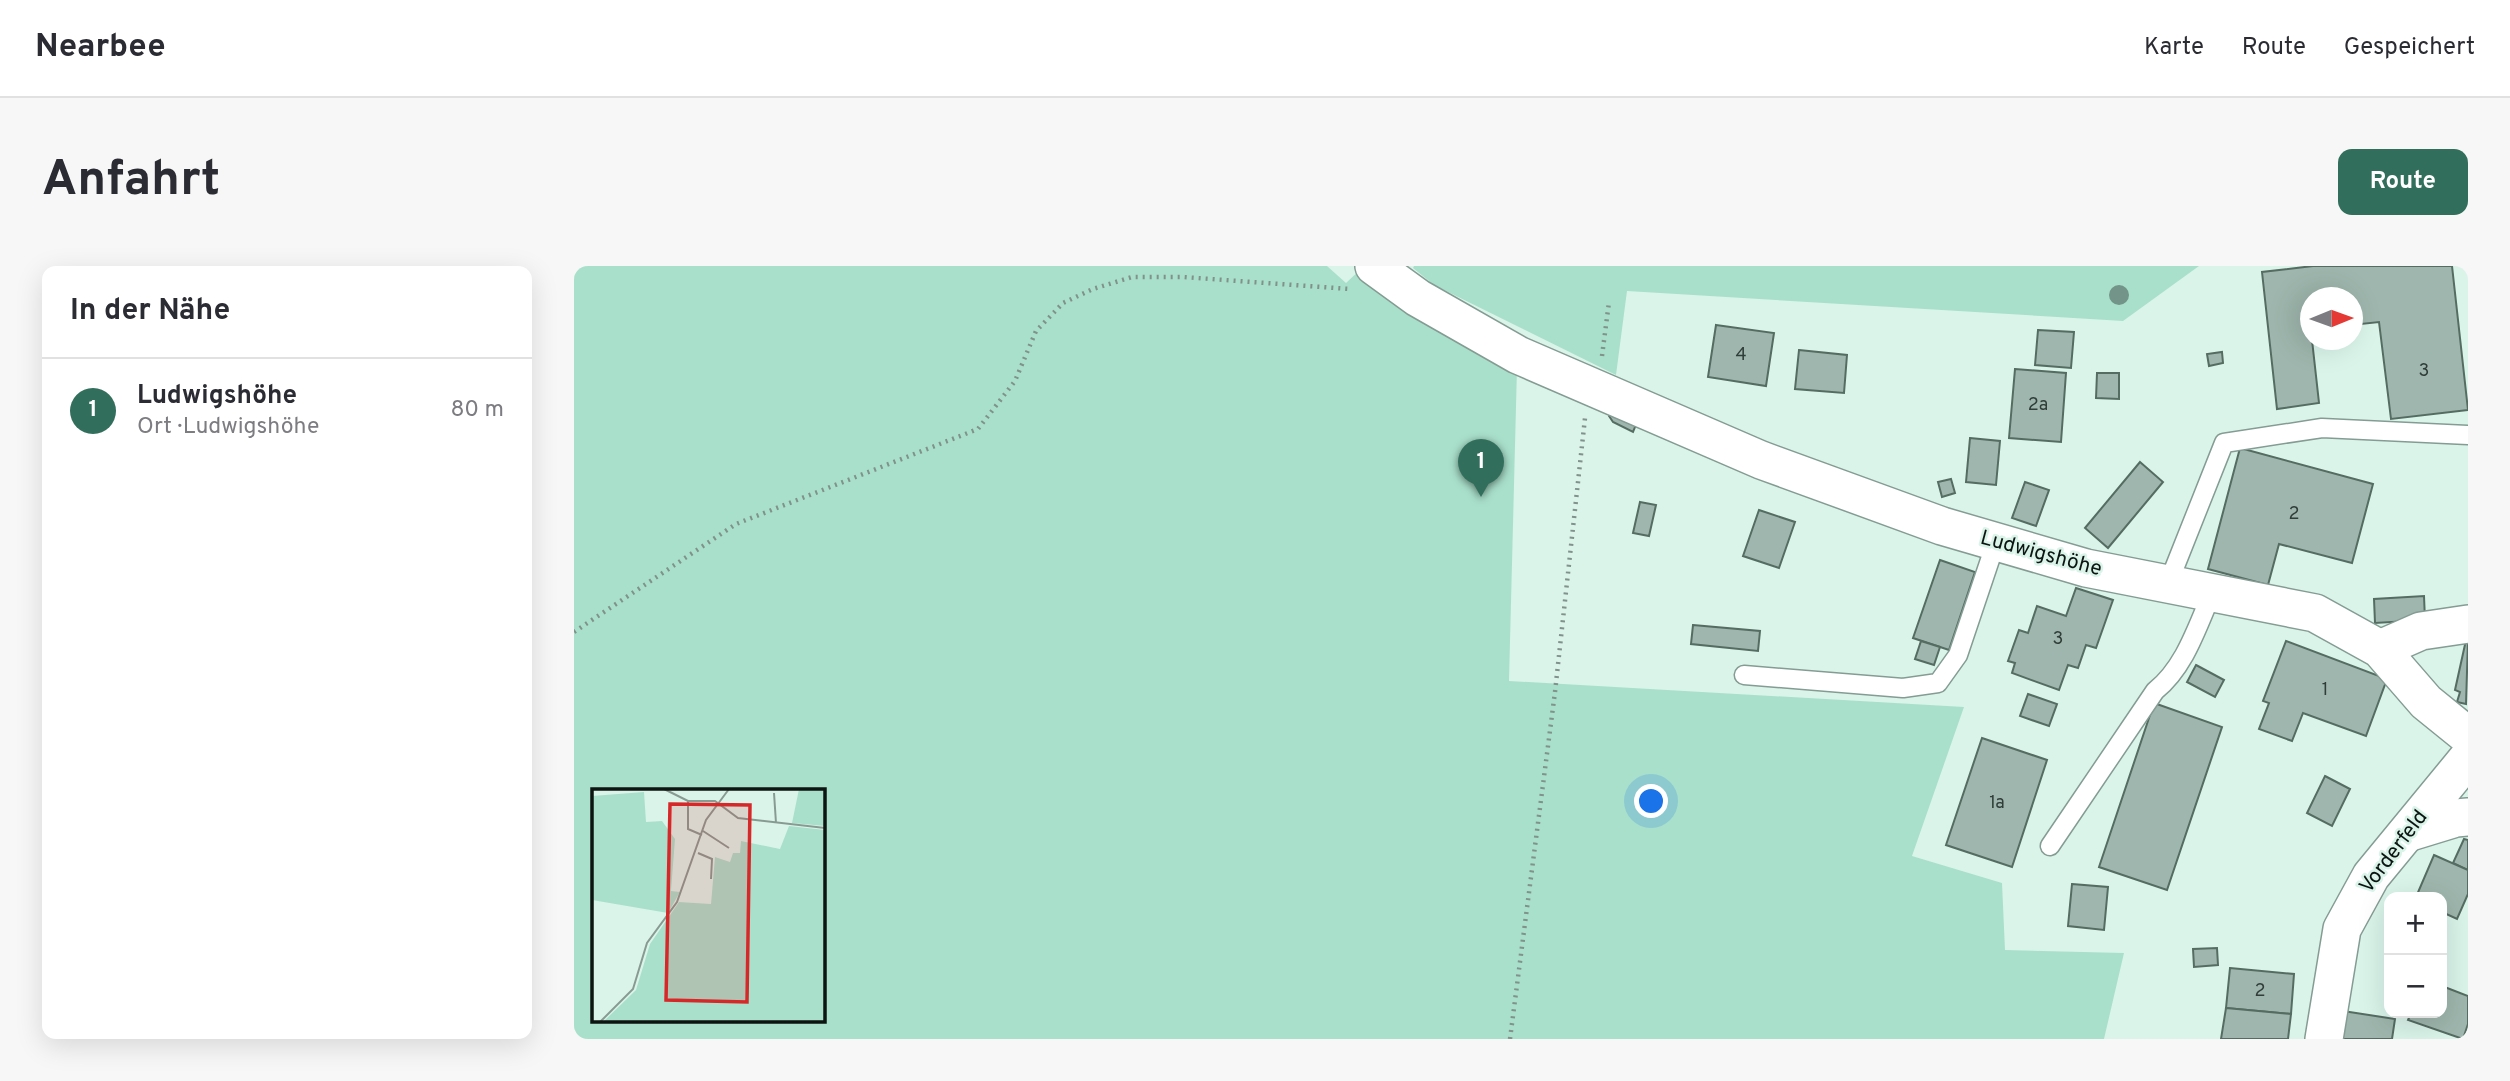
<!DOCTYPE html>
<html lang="de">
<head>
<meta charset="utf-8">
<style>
	:root { --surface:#fff; --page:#f7f7f7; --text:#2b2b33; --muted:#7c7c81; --line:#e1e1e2; --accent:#316e5b }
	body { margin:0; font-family:Overpass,sans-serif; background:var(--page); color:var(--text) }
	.controls { position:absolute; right:21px; bottom:21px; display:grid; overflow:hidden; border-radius:14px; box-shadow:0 7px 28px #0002 }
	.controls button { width:63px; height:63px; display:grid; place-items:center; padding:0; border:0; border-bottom:2px solid var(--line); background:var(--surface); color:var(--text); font:35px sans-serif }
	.compass { position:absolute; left:1726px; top:21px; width:63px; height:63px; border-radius:50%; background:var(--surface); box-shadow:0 7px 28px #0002; rotate:89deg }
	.you { position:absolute; left:1078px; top:536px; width:24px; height:24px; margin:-18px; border:5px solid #fff; border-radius:50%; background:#1a73e8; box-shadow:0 0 0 10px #1a73e833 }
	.badge { display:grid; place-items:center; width:46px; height:46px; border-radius:50%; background:var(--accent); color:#fff; font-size:23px; font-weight:700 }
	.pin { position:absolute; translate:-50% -58px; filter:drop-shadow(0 2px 4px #0008) }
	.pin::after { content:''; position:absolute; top:37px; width:24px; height:21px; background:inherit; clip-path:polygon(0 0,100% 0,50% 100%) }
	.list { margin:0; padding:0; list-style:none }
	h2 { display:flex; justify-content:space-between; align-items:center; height:91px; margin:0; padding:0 28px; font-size:30px }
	h2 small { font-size:23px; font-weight:400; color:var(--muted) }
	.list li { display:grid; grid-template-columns:46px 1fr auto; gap:21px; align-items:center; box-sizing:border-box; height:105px; padding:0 28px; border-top:2px solid var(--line) }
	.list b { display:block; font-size:26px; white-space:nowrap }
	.list p { margin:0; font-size:23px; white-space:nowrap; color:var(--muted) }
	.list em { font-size:23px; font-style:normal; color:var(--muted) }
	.map { position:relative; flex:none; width:1894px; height:773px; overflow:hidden; border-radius:14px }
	header { display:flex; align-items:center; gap:42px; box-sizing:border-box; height:98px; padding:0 35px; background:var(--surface); border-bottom:2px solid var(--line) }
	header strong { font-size:33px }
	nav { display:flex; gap:38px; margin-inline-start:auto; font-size:24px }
	.intro { display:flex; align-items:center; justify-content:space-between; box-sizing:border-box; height:168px; padding:0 42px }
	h1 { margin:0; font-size:49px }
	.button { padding:18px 32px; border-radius:14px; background:var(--accent); color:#fff; font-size:24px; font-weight:700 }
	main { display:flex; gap:42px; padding:0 42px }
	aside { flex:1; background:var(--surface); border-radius:14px; box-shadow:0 7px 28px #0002 }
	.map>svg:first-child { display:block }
</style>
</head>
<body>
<header>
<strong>Nearbee</strong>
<nav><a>Karte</a><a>Route</a><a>Gespeichert</a></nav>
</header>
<div class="intro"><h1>Anfahrt</h1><a class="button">Route</a></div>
<main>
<aside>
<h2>In der Nähe<small></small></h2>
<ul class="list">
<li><span class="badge">1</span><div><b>Ludwigshöhe</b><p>Ort · Ludwigshöhe</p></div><em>80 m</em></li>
</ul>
</aside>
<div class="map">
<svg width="1894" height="773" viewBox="0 0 1894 773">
	<rect width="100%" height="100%" fill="#daf4ea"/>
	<!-- green -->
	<g fill="#a9e0cb" fill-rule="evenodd">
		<path d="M 0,0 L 753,0 L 772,17 L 788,2 L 943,102 L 935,415 L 1390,441 L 1338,590 L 1428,617 L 1431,684 L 1550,687 L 1530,773 L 0,773 ZM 19,524 L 248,524 L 248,754 L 19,754 Z"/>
		<path d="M 840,0 L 1625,0 L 1549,55 L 1053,25 L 1042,109 L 860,19 L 839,2 Z"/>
	</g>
	<!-- building -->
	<g fill="#9eb6ad" stroke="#556c63" stroke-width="2">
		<path d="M 1739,0 L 1878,0 L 1894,144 L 1817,153 L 1805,56 L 1778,59 L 1778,32 L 1736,32 L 1736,74 L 1738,74 L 1745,137 L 1703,143 L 1688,6 Z"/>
		<path d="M 1142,59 L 1200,67 L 1192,120 L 1134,111 Z"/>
		<path d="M 1464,64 L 1500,66 L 1497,102 L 1461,99 Z"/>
		<path d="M 1225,84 L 1273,89 L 1270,127 L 1221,123 Z"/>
		<path d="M 1648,86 L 1649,97 L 1635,100 L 1633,88 Z"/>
		<path d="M 1441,103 L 1492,107 L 1487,176 L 1435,172 Z"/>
		<path d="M 1523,107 L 1545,107 L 1545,133 L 1522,132 Z"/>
		<path d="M 1037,146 L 1064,154 L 1059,166 L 1039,156 L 1035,150 Z"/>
		<path d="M 1396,172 L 1426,175 L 1422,219 L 1392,216 Z"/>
		<path d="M 1666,182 L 1799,218 L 1778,297 L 1705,278 L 1694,319 L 1634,303 Z"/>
		<path d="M 1566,196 L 1589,216 L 1534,282 L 1511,262 Z"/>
		<path d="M 1377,213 L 1381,227 L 1368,231 L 1364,216 Z"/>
		<path d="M 1451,216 L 1475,224 L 1462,260 L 1438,252 Z"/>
		<path d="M 1066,236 L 1082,239 L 1075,270 L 1059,267 Z"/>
		<path d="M 1185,244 L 1221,256 L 1205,302 L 1169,290 Z"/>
		<path d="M 1366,294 L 1401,306 L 1375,384 L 1339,372 Z"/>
		<path d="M 1502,322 L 1539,334 L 1522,382 L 1512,379 L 1504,402 L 1494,399 L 1485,424 L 1438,407 L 1441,397 L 1434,395 L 1445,364 L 1454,367 L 1463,340 L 1492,350 Z"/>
		<path d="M 1850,330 L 1851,354 L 1801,357 L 1800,333 Z"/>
		<path d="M 1119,359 L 1186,365 L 1184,385 L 1117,378 Z"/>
		<path d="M 1892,374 L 1894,374 L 1892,438 L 1883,436 L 1886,426 L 1881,424 Z"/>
		<path d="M 1347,375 L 1366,381 L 1360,399 L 1341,393 Z"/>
		<path d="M 1712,375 L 1813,413 L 1792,470 L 1729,447 L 1718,475 L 1685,463 L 1695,437 L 1689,435 Z"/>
		<path d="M 1622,399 L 1650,414 L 1641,431 L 1613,416 Z"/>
		<path d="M 1454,428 L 1483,438 L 1475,460 L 1446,450 Z"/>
		<path d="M 1580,437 L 1648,461 L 1593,624 L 1525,601 Z"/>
		<path d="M 1408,472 L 1473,494 L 1438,601 L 1372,579 Z"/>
		<path d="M 1751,510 L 1776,523 L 1758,560 L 1733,547 Z"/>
		<path d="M 1890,573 L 1894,574 L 1894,604 L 1879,597 Z"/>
		<path d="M 1860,589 L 1894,604 L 1894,628 L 1883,653 L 1868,646 L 1868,631 L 1842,631 Z"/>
		<path d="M 1498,618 L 1534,621 L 1530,664 L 1494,660 Z"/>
		<path d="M 1643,682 L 1644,699 L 1620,701 L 1619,683 Z"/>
		<path d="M 1656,702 L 1720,708 L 1717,748 L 1652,742 Z"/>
		<path d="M 1868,720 L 1894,730 L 1894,758 L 1889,773 L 1834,754 L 1837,747 L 1868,747 Z"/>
		<path d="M 1652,742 L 1717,748 L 1714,773 L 1647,773 Z"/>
		<path d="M 1769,745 L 1821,753 L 1818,773 L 1765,773 Z"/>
	</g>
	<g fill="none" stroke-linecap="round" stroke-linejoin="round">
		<!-- lane casing -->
		<g stroke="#849c93" stroke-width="21">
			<g id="lane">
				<path d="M 1594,318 L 1650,177 L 1748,162 L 1894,169"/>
				<path d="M 1170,409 L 1329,422 L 1364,417 L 1384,389 L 1422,276"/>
				<path d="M 1476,580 L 1581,425 C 1611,401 1623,361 1638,327"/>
			</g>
		</g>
		<!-- street casing -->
		<g stroke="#849c93" stroke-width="40">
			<g id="street">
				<path d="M 800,0 L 844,32 L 944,89 L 1187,194 L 1368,260 L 1512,302 L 1741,347 L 1806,383 L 1852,436 L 1894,470"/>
				<path d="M 1806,383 L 1847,365 L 1894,358"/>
				<path d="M 1833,567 L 1882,552 L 1894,551"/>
				<path d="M 1750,773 L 1768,663 L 1797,610 L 1894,492"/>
			</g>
		</g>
		<!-- path -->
		<g stroke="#80928b" stroke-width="4.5" stroke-dasharray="2 5" stroke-linecap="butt">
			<path d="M 1028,90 L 1035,36"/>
			<path d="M 0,366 L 162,258 L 404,163 L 441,115 L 462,65 L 489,37 L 519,23 L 558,11 L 609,11 L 776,23"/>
			<path d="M 936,773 L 981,426 L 1011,152"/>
		</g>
		<!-- lane -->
		<use href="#lane" stroke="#fff" stroke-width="18"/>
		<!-- street -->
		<use href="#street" stroke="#fff" stroke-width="37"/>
	</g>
	<!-- trees -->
	<circle fill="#729489" cx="1545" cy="29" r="10"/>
	<g text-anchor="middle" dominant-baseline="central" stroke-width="5" stroke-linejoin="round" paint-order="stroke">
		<!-- number labels -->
		<g font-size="18" fill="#303d38">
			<text x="1167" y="89">4</text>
			<text x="1850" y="105">3</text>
			<text x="1464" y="139">2a</text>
			<text x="1720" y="248">2</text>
			<text x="1484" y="373">3</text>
			<text x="1751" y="424">1</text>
			<text x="1423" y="537">1a</text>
			<text x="1686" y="725">2</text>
		</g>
		<!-- street labels -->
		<g font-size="21" fill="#0c1511" stroke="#daf4ea">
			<text transform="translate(1467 288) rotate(15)">Ludwigshöhe</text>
			<text transform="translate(1820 586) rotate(-53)">Vorderfeld</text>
		</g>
	</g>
	<!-- overview -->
	<g transform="translate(18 523)">
		<rect width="233" height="233" fill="#daf4ea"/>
		<path d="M 207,0 L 233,0 L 233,37 L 200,34 ZM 52,3 L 54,33 L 70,32 L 83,50 L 79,102 L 88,103 L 76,124 L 0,111 L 0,7 ZM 197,37 L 233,41 L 233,233 L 11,233 L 44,201 L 58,155 L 87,113 L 119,115 L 123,68 L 138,73 L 141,64 L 148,64 L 149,52 L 188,60 Z" fill="#a9e0cb"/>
		<path fill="none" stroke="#889b93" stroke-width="2" d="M 72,0 L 96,12 L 123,12 L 146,29 L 233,39M 182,4 L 184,34M 96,12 L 96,40 L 110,46M 111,42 L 137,59M 106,64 L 120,70 L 119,90M 8,233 L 41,200 L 55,154 L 85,113 L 114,31 L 137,0"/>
		<path fill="#d62828" fill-opacity="0.15" stroke="#d62828" stroke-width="3.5" d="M 78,15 L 158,16 L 155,213 L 74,211 Z"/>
		<rect width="233" height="233" fill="none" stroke="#0c1511" stroke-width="3.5"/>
	</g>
</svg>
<div class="controls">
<button>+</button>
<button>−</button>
</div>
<svg class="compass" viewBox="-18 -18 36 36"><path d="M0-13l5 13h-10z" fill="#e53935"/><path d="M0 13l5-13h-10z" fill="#7c7c81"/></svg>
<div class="you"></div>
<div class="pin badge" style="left:907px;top:231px">1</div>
</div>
</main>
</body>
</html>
